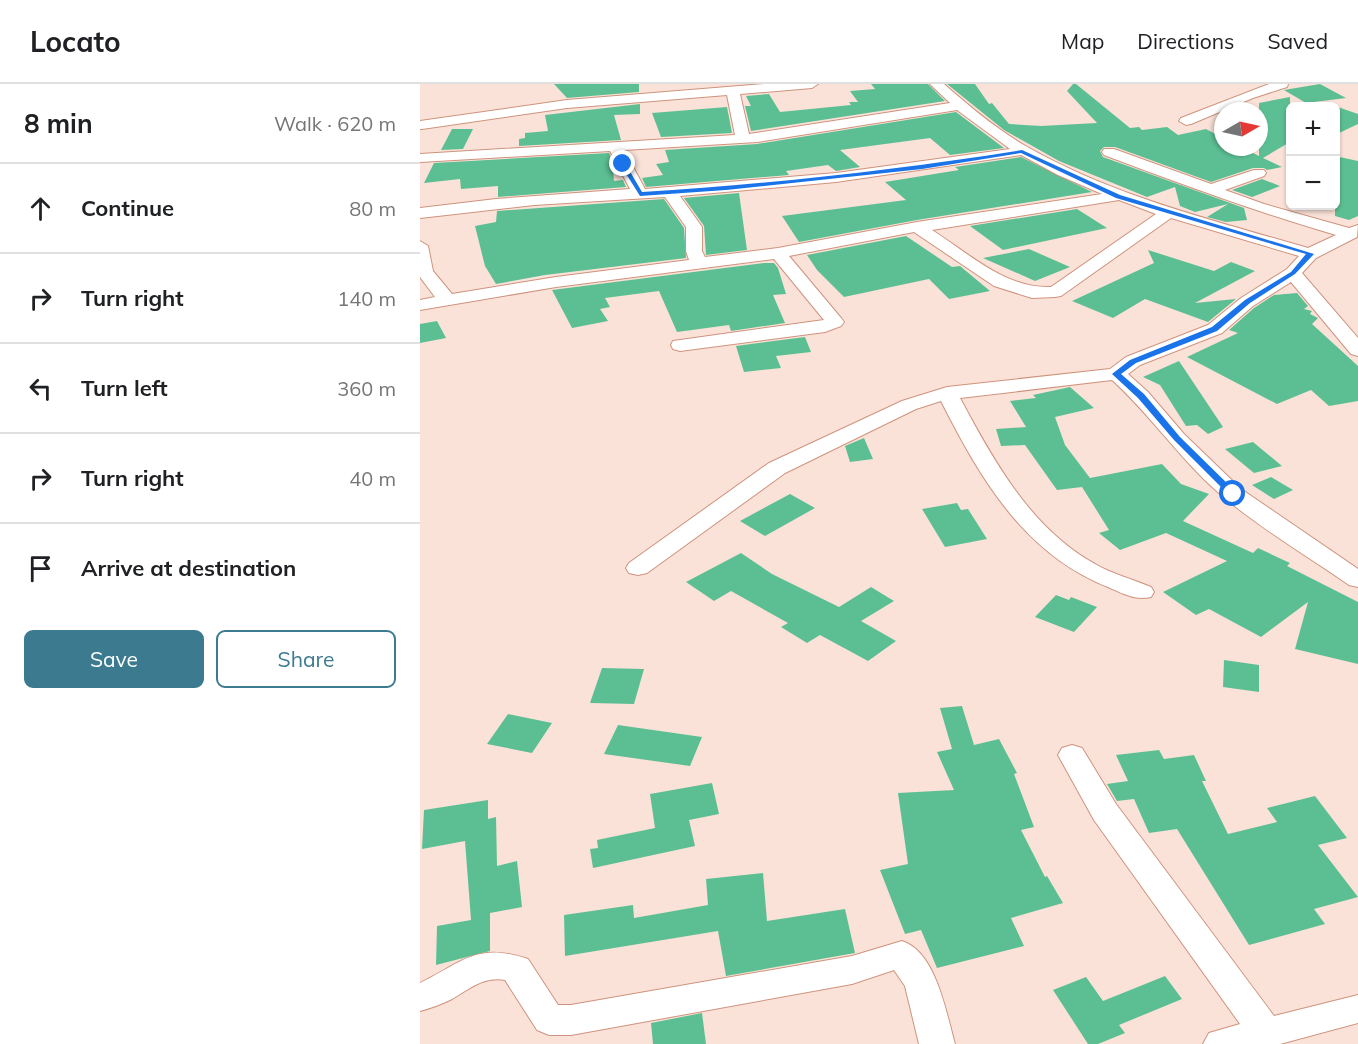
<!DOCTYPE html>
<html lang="en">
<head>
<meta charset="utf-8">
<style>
	:root { --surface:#fff; --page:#f6f6f6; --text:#202124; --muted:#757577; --line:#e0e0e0; --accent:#3b7a8f }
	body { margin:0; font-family:Mulish,sans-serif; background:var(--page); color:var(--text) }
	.controls { position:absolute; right:18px; top:18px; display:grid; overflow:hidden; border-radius:9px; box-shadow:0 2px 4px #0004 }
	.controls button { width:54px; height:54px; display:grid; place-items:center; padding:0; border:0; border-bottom:2px solid var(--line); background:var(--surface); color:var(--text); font:30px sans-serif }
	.compass { position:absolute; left:794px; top:18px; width:54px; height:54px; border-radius:50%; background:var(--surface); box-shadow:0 2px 4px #0004; rotate:81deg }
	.stop { position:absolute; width:18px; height:18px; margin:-14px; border:4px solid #1a73e8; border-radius:50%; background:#fff }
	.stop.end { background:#1a73e8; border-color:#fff; box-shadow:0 2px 6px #0008 }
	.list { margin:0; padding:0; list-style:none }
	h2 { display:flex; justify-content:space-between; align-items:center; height:78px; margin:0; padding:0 24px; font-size:26px }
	h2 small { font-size:20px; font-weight:400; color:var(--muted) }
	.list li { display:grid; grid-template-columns:39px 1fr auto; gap:18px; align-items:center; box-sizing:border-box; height:90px; padding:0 24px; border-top:2px solid var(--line) }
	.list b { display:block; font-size:22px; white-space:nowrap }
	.list em { font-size:20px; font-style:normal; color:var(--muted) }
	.actions { display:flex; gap:12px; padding:18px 24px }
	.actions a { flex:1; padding:14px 0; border:2px solid var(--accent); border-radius:9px; text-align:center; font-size:21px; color:var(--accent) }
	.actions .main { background:var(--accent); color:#fff }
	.icon { flex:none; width:33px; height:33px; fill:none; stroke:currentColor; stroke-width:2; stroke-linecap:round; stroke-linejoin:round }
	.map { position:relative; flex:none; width:938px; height:960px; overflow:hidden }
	header { display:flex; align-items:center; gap:36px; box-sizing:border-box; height:84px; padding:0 30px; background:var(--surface); border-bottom:2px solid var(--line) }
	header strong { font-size:28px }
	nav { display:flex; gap:33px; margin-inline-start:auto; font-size:21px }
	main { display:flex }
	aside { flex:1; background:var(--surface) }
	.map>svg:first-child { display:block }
</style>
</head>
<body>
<header>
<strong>Locato</strong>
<nav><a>Map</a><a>Directions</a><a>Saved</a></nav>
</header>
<main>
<aside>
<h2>8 min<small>Walk · 620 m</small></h2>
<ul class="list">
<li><svg class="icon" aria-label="ahead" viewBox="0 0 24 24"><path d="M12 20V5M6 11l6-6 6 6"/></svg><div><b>Continue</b></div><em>80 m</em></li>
<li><svg class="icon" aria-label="right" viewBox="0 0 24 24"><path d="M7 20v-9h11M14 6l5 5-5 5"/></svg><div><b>Turn right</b></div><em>140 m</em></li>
<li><svg class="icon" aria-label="left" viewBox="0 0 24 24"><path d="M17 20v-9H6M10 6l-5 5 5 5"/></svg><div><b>Turn left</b></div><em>360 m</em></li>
<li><svg class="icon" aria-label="right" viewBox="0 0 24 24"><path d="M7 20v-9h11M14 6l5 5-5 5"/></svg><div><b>Turn right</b></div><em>40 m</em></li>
<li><svg class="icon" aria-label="arrive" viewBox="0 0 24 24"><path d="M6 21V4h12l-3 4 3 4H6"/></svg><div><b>Arrive at destination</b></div></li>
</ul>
<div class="actions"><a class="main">Save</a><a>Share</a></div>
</aside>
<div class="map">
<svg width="938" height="960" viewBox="0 0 938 960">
	<rect width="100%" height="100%" fill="#fbe2d8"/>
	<!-- building -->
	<g fill="#5cbf93">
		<path d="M 134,0 L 219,0 L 219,8 L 147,14 Z"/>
		<path d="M 451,0 L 508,0 L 525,17 L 331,47 L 325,22 L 331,22 L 326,12 L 349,10 L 360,28 L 431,21 L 429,18 L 438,18 L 430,7 L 455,5 Z"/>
		<path d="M 527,0 L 555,0 L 569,20 L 572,19 L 589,40 L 621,42 L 677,39 L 647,7 L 653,0 L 656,0 L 710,44 L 719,43 L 722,46 L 747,43 L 758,51 L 786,45 L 803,54 L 803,63 L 821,63 L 839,72 L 839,19 L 870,13 L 870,58 L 843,74 L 862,83 L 847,86 L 844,84 L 833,84 L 791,98 L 695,63 L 684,63 L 680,67 L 683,73 L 824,124 L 827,136 L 806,138 L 787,133 L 808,120 L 775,128 L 760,122 L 755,103 L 727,113 L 639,77 L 584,46 Z"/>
		<path d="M 900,0 L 926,14 L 886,19 L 864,6 Z"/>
		<path d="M 220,20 L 220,30 L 194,31 L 201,56 L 99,62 L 99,55 L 105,54 L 105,49 L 128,47 L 125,31 Z"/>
		<path d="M 915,22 L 938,30 L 938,40 L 915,51 Z"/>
		<path d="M 307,23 L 312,49 L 241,53 L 232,29 Z"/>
		<path d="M 536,28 L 584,64 L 530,71 L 510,54 L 420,66 L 440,83 L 416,87 L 408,81 L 366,87 L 369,91 L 226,103 L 222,94 L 243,91 L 236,80 L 249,78 L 245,66 L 337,60 Z"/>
		<path d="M 32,45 L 53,45 L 43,65 L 21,66 Z"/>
		<path d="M 189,69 L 192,76 L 194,97 L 203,96 L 206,103 L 78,113 L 78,102 L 41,105 L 40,95 L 4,99 L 14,79 Z"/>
		<path d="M 915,72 L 938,77 L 938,132 L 929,136 L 915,132 Z"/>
		<path d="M 601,73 L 672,108 L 497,136 L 379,158 L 362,132 L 486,116 L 465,98 L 539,86 L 535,83 Z"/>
		<path d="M 842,95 L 860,102 L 832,113 L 812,106 Z"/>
		<path d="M 319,109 L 327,166 L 286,171 L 284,142 L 264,114 Z"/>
		<path d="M 244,115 L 264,144 L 266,174 L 125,191 L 76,200 L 65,182 L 55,142 L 76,138 L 77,127 Z"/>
		<path d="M 657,125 L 687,144 L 583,166 L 550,142 Z"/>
		<path d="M 486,152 L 532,183 L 540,182 L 570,207 L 529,215 L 509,195 L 424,213 L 397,186 L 387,171 Z"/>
		<path d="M 609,165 L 650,183 L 615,197 L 563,174 Z"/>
		<path d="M 728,166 L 794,187 L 811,178 L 835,187 L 775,219 L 816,215 L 788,238 L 725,215 L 693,234 L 652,217 L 734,179 Z"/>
		<path d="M 344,179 L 354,179 L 358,184 L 366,210 L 353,211 L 365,239 L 311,247 L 309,241 L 257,248 L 239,207 L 185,214 L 190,223 L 180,225 L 188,237 L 152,244 L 132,206 Z"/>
		<path d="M 877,209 L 888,222 L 884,225 L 892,227 L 890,230 L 898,234 L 892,240 L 938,282 L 938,317 L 909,322 L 891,306 L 857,320 L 767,273 L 818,249 L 809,246 L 834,224 L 854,211 Z"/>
		<path d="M 17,237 L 26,254 L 0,259 L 0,240 Z"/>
		<path d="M 385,253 L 391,268 L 356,272 L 361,284 L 324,288 L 316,262 Z"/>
		<path d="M 759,277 L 803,343 L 788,350 L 777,341 L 766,342 L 740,301 L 723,293 Z"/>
		<path d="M 650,303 L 674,324 L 635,333 L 645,361 L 670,394 L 742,380 L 761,400 L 789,410 L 763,437 L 833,469 L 838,464 L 870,479 L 867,482 L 938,518 L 938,580 L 875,565 L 888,518 L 841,553 L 789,525 L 776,531 L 743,508 L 807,477 L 746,449 L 700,466 L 679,449 L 689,446 L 662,403 L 637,406 L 605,361 L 581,362 L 576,345 L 606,343 L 590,317 L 616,314 L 613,311 Z"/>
		<path d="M 444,354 L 453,375 L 430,378 L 425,362 Z"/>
		<path d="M 833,358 L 862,382 L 834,389 L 805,365 Z"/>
		<path d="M 851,393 L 873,406 L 854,415 L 832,401 Z"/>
		<path d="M 370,410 L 395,424 L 345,452 L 320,437 Z"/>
		<path d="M 537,419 L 541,426 L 548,425 L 567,455 L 525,463 L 502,425 Z"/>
		<path d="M 321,469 L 352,490 L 419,523 L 451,503 L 474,517 L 441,537 L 476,557 L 448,577 L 400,551 L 387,559 L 361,543 L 368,539 L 311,507 L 294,517 L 266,498 Z"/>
		<path d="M 636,511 L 649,516 L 651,513 L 677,523 L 654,548 L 615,533 Z"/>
		<path d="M 804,576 L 839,581 L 839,608 L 803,603 Z"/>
		<path d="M 182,584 L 224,585 L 214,620 L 170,619 Z"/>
		<path d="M 542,622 L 554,661 L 579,655 L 597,689 L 594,690 L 614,743 L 601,746 L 625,793 L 627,792 L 643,819 L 591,834 L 604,862 L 517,884 L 501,846 L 485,850 L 460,786 L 488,780 L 478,709 L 534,706 L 517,668 L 532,665 L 520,624 Z"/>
		<path d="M 88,630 L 132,639 L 112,669 L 67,660 Z"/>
		<path d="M 198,641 L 282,653 L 270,682 L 184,670 Z"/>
		<path d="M 739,666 L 744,675 L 774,671 L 786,697 L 782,697 L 808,750 L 857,738 L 847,724 L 895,712 L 927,754 L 898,761 L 938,813 L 894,825 L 905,840 L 829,861 L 757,745 L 729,749 L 714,715 L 697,717 L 687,700 L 708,697 L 696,671 Z"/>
		<path d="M 292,699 L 299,730 L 269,736 L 275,762 L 173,784 L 170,765 L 178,764 L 177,756 L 235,744 L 230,710 Z"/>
		<path d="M 68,716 L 68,735 L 76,733 L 77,782 L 97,777 L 102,823 L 70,829 L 70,867 L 16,881 L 17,842 L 51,836 L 45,757 L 2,765 L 4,726 Z"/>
		<path d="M 343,789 L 347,837 L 425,825 L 435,869 L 306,892 L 298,847 L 145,872 L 144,831 L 213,821 L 214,834 L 288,821 L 286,795 Z"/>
		<path d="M 745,892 L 762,915 L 699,941 L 705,949 L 678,960 L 668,960 L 633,906 L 666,893 L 683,917 Z"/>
		<path d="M 282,929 L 286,960 L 233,960 L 231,939 Z"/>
	</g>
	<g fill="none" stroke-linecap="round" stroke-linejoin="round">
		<!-- minor casing -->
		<g stroke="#ce937d" stroke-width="2">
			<g id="minor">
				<path d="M 344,0 L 398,0 L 392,4 L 320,10 L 329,50 L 530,19 L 510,0 L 524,0 C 549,22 575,44 604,61 C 692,112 792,136 888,164 L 916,151 C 837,128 761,100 684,71 L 682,68 L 684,65 L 694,65 L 791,100 L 834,86 L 844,86 L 846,89 L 844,92 L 805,106 L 844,120 L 929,144 L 938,141 L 937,153 L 896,174 L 882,189 L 938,254 L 938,272 L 931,270 L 871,198 L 833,222 L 802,249 L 720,281 L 708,290 L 728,308 L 764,350 L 821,405 L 938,485 L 938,503 L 929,501 C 889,473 843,446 806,415 C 763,380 733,333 692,296 L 540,314 C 573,376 611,445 675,480 C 692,490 712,495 731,503 L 734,508 L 731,513 C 715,517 702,509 688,503 C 604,470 560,394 521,317 L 496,325 L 365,389 L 227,489 L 218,491 L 209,489 L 206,484 L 209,479 L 349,379 L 482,317 L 527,303 L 690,285 L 706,273 L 788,241 L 821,214 L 867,185 L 879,172 L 751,134 L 641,212 L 635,213 L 612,214 L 574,202 L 494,148 L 369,172 L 421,234 L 424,238 L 421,242 L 405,248 L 260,267 L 253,265 L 251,261 L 253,257 L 404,236 L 354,175 L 136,203 L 0,226 L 0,216 L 15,213 L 0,193 L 0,157 L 8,162 L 13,187 L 32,210 L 136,193 L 269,176 L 266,167 L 266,143 L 245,113 L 114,121 L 0,134 L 0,124 L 76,115 L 210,105 L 190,67 L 0,78 L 0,70 L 315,51 L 307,11 L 147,24 L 2,45 L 0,45 L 0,37 L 147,16 ZM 537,26 L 590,65 L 416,89 L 225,105 L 204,66 L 337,58 ZM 601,71 L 638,91 L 682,110 L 497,138 L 358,164 L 285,173 L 282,167 L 282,143 L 260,112 L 416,98 ZM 699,116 L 736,130 L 631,203 C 586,205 548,169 512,146 Z"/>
				<path d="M 849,0 L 868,0 L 867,3 L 833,14 L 771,40 L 766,41 L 759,37 L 761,34 Z"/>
				<path d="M 652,661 L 662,664 L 696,720 L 854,932 L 938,911 L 938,939 L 860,960 L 783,960 L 789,949 L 820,940 L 674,736 L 638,671 L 642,664 Z"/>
				<path d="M 482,857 C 516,868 526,928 535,960 L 499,960 L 485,902 L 474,886 L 432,900 L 151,951 L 129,951 L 117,946 L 85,896 C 64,892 49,905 32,915 C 22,920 11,924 0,927 L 0,899 C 43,878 57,858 108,875 L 138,921 L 151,921 L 432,872 Z"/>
			</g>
		</g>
		<!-- minor -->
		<use href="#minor" fill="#fff" fill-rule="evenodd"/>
	</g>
	<!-- route -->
	<path fill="#1a73e8" d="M 602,66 L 700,111 L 894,170 L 875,190 L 830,219 L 797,247 L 716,279 L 701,290 L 724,310 L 760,353 L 816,408 L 816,412 L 810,412 L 754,356 L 718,314 L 692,290 L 710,276 L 792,243 L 825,216 L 871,188 L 886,170 L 696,114 L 601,69 L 502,85 L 306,106 L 220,112 L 200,80 L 205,79 L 222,108 C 350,100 476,86 602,66 Z"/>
</svg>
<div class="controls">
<button>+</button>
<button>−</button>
</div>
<svg class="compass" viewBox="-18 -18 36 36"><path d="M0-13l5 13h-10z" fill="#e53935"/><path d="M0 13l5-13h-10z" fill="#757577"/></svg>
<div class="stop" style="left:813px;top:410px"></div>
<div class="stop end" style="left:203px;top:80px"></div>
</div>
</main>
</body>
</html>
